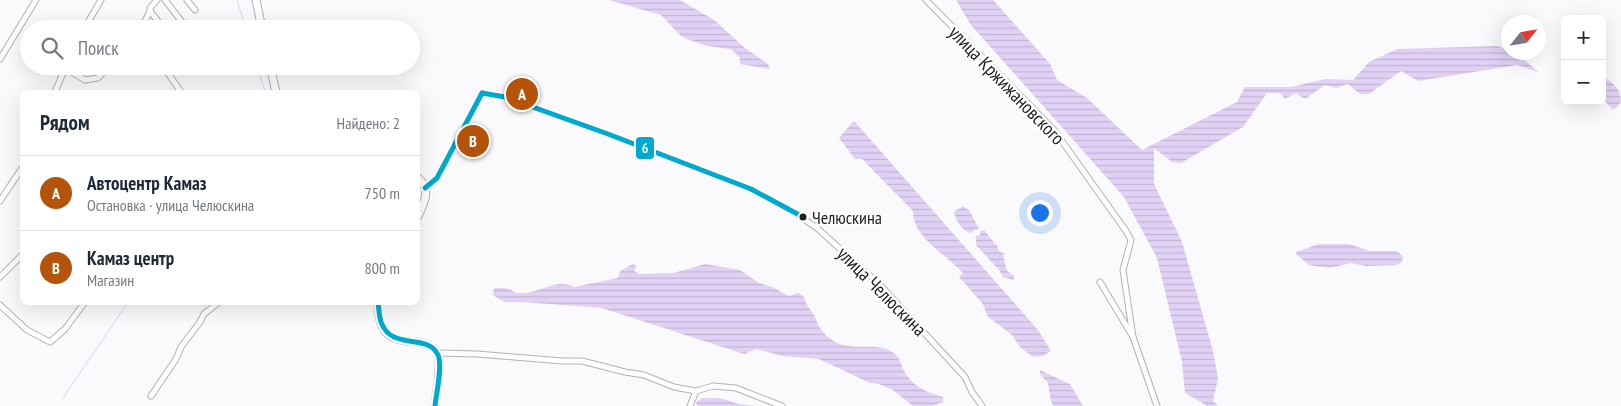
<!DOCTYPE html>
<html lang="ru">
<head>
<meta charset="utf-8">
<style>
	:root { --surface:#fff; --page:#f6f6f7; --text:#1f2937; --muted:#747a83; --line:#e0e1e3; --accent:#b45309 }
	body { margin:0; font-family:"PT Sans Narrow",sans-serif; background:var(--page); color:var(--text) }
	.controls { position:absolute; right:15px; top:15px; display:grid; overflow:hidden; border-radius:8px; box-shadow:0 5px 20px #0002 }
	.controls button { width:45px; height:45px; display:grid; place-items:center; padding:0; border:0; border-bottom:1px solid var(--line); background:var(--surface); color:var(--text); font:25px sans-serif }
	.compass { position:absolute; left:1501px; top:15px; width:45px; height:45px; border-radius:50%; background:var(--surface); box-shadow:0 5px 20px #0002; rotate:59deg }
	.you { position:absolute; left:1039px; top:212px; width:18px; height:18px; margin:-12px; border:4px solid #fff; border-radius:50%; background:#1a73e8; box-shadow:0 0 0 8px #1a73e833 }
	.badge { display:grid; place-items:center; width:32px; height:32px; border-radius:50%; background:var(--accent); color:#fff; font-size:16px; font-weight:700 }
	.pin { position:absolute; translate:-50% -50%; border:2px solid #fff; box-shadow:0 1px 5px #0006 }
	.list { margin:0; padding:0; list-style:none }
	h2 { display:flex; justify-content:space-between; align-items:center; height:65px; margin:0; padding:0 20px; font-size:21px }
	h2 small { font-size:16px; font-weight:400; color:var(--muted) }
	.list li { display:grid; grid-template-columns:32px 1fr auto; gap:15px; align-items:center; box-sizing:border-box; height:75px; padding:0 20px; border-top:1px solid var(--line) }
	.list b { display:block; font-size:19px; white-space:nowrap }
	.list p { margin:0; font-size:16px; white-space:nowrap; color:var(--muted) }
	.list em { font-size:16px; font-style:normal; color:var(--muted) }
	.icon { flex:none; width:28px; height:28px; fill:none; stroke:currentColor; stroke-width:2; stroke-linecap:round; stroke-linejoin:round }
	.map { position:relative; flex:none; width:1621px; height:406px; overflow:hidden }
	.search { position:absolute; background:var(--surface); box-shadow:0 5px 20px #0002; left:20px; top:20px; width:400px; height:55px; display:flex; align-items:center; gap:12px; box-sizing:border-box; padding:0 18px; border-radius:28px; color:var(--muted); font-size:19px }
	.panel { position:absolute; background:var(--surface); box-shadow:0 5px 20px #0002; left:20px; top:90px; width:400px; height:215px; border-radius:8px }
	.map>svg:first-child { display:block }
</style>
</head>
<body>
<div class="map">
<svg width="1621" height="406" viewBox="0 0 1621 406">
	<defs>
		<pattern id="water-rules" width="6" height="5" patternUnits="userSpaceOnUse" patternTransform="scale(1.25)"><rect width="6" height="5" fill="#e1d2f5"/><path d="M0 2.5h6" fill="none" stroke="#c1b4d2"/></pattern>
	</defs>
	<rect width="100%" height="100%" fill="#faf9fc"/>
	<!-- water -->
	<g fill="url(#water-rules)">
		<path d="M 609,0 L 680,0 L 714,20 L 745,48 L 768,64 L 770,69 L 740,64 L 740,58 L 731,49 L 707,46 L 687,39 L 680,35 L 661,15 Z"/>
		<path d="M 956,0 L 993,0 L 1050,64 L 1057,80 L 1087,98 L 1142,150 L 1237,102 L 1245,87 L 1291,87 L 1325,79 L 1353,80 L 1369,62 L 1397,49 L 1498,46 L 1523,58 L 1538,72 L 1517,65 L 1418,81 L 1401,71 L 1369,94 L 1360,94 L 1348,84 L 1336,88 L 1325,85 L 1305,99 L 1296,93 L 1285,99 L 1280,93 L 1267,93 L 1243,127 L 1181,163 L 1172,162 L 1154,148 L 1154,184 L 1182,242 L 1213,351 L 1218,378 L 1213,401 L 1218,406 L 1206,406 L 1206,405 L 1185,393 L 1182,362 L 1157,258 L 1124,197 L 971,25 Z"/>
		<path d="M 1602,76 C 1613,83 1621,88 1621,102 L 1616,108 L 1612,109 L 1602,98 Z"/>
		<path d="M 853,122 L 855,122 L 1038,330 L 1051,351 L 1043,356 L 1033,357 L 1020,347 L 1011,334 L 988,317 L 983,304 L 959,277 L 963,273 C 946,254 913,238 913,211 L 862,159 L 855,159 L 839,138 Z"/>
		<path d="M 962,206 L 969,210 L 979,229 L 974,230 L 971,233 C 961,230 957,222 954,213 L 956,210 L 961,208 Z"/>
		<path d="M 984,230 L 996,245 L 997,244 C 997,250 1000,252 1005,254 L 1003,256 C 1007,266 1003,269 1014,276 L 1014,280 L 1003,277 L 999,270 L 976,245 L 976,236 L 980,235 L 980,232 Z"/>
		<path d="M 1319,244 L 1349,244 L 1370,251 L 1396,251 L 1403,256 L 1402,262 L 1396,265 L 1366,266 L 1351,263 L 1330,268 L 1309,265 L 1297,255 L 1296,252 Z"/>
		<path d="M 633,264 L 636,266 L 634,271 L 640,274 L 674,273 L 705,264 L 740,270 L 759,283 L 772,287 L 789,296 L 798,293 L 804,297 C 806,305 811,310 815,317 C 817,322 819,327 822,331 C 846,360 876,336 896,355 C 900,359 901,365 903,369 C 912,386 925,392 943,397 L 943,402 L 932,406 L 913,406 L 893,390 L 879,384 L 870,383 L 819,359 L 782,356 L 756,349 L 744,354 L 602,308 L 523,302 L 504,302 L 493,295 L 494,288 C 498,288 503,288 506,288 C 510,289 514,292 517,293 C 538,296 554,277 574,287 L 618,278 L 620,271 Z"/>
		<path d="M 1040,370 L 1070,384 L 1083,406 L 1054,406 L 1051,402 L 1048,383 L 1040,374 Z"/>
		<path d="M 702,398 L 720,398 L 739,404 L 756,406 L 697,406 L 696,402 Z"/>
	</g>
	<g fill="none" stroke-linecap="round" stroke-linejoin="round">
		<!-- stream -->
		<g stroke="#e1d2f5" stroke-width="1">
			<path d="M 237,0 L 246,29"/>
			<path d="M 257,66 L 265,92"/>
			<path d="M 63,398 L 128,302"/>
		</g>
		<!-- street casing -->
		<g stroke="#b2b1b4" stroke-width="7">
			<g id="street">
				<path d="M 165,0 L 182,22"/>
				<path d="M 187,0 L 195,10"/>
				<path d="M 926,0 L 1054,130 L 1126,231 L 1131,240 L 1130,244 L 1123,270 L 1133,337"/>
				<path d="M 150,11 L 164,29"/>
				<path d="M 84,29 L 101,0"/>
				<path d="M 141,29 L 150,11 L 150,8 L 157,0"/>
				<path d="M 0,59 L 36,0"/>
				<path d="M 163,66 L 181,92"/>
				<path d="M 65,68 L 85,80 L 98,78 L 109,66"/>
				<path d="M 55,92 L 66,66"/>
				<path d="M 482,93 L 505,97 L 608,134 L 751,189 L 789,209 L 817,228 L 880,285 L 965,377 L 972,392 L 982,406"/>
				<path d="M 0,201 L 22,168"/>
				<path d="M 0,277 L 22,255"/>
				<path d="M 1100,282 L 1133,337 L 1157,406"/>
				<path d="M 0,305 L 27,330 L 50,342 L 65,329 L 85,302"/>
				<path d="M 437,353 L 477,354 L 562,361 L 582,361 L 625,372 L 644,375 L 674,387 L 696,391 L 713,386 L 736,388 L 782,406"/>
				<path d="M 151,396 L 176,359 L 181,347 L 200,322 L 204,314 L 219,302"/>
				<path d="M 690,406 L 696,391"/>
			</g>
		</g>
		<!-- secondary casing -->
		<g stroke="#b2b1b4" stroke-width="9">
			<g id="secondary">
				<path d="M 256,0 L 262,29"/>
				<path d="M 270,66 L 276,92"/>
				<path d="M 418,178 C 432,189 424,203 418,216"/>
				<path d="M 378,302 C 378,362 425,327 438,355 C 442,364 436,395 435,406"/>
			</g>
		</g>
		<!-- street -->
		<use href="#street" stroke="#fefeff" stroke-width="5"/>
		<!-- secondary -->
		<use href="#secondary" stroke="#fefeff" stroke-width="7"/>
		<!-- bus-1 casing -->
		<g stroke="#fff" stroke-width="9">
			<g id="bus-1">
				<path d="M 482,93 L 505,97 L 608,134 L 751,189 L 803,217"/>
				<path d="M 425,188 L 437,178 L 482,93"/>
				<path d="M 378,302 C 379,309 379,316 381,322 C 392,352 427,332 438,355 C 443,366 436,394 435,406"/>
			</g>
		</g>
		<!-- bus-1 -->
		<use href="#bus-1" stroke="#00a9ce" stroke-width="5"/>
	</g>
	<!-- markers -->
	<circle fill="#1f1d22" stroke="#fff" stroke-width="2" cx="803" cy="217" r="4.5"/>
	<g text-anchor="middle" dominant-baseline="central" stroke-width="5" stroke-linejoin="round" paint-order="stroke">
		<!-- bus labels -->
		<g font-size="18" fill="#1f1d22" stroke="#fff" text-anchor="start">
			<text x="812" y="217">Челюскина</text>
		</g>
		<!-- street labels -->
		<g font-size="19" fill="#1f1d22" stroke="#fff">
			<text transform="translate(1007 85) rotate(46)">улица Кржижановского</text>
			<text transform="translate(882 291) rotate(45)">улица Челюскина</text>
		</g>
	</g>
	<rect stroke="#fff" stroke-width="2" x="635" y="136" width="20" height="24" rx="5" fill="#00a9ce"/>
	<g font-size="14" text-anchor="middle" font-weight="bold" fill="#fff">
		<text x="645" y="153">6</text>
	</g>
</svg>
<div class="controls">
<button>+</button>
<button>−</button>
</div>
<svg class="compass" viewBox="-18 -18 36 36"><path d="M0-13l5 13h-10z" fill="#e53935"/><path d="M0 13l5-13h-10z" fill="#747a83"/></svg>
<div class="you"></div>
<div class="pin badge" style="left:522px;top:94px">A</div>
<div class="pin badge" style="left:473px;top:141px">B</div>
<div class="search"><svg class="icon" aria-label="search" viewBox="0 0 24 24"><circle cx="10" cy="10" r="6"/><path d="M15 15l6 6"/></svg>Поиск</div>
<section class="panel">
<h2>Рядом<small>Найдено: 2</small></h2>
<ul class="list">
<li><span class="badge">A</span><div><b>Автоцентр Камаз</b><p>Остановка · улица Челюскина</p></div><em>750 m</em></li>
<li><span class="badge">B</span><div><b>Камаз центр</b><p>Магазин</p></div><em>800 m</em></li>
</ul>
</section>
</div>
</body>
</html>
